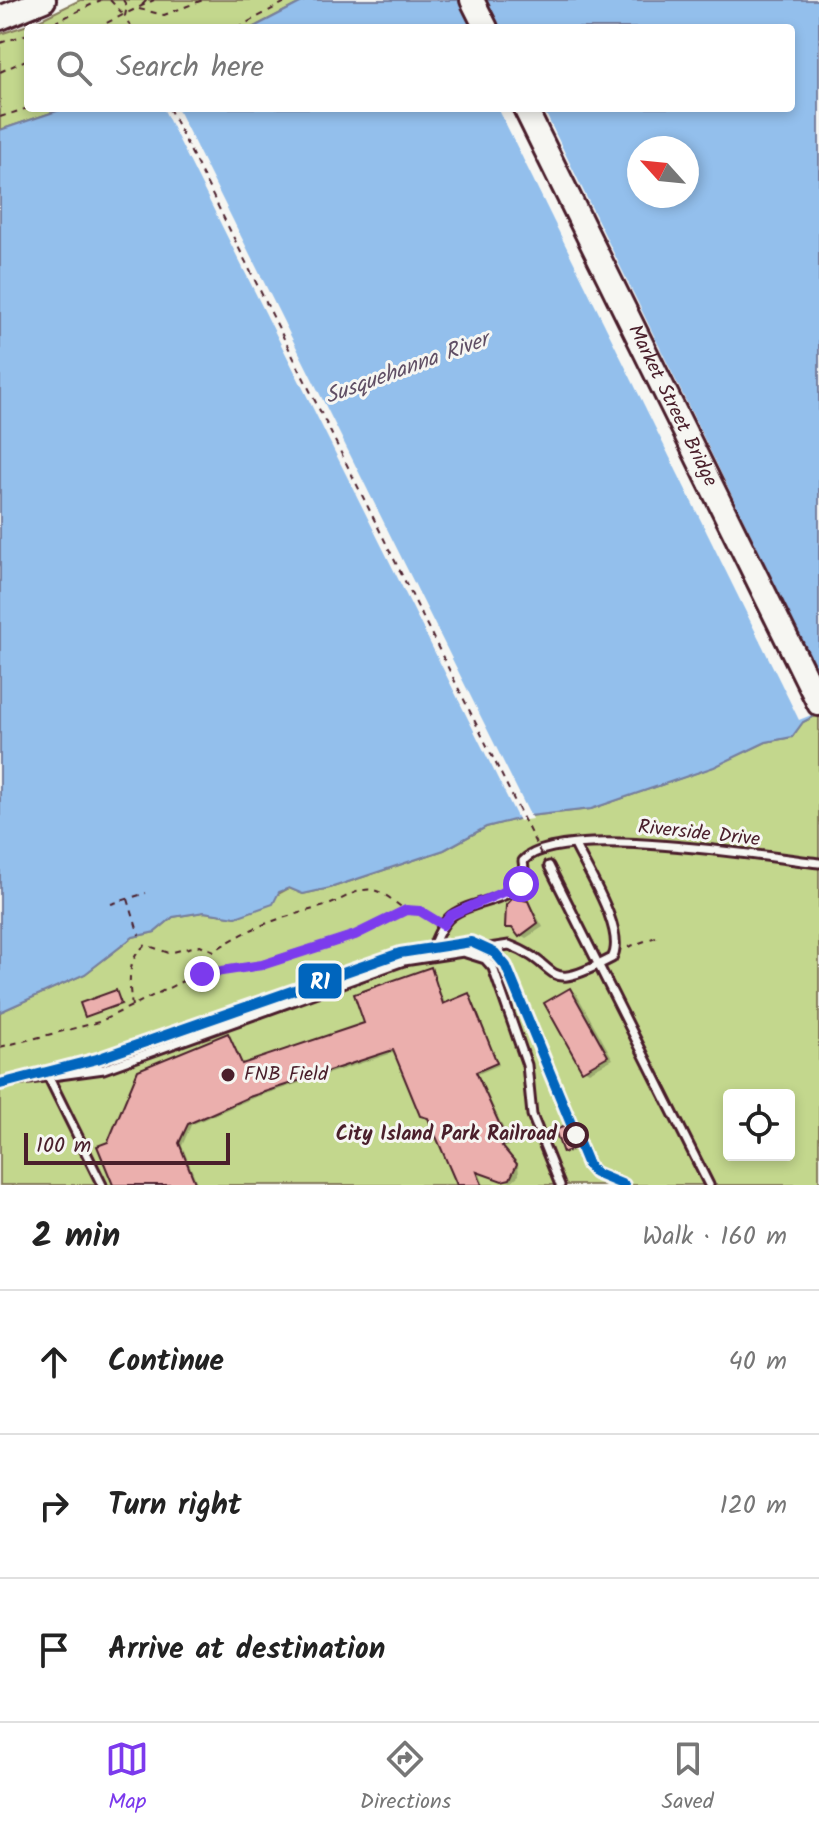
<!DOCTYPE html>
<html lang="en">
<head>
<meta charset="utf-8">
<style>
	:root { --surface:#fff; --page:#f6f6f6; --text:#222; --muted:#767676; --line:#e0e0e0; --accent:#7c3aed }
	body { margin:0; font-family:Kalam,sans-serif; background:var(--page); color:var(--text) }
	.controls { position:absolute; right:24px; bottom:24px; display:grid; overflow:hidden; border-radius:8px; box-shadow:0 4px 12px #0003 }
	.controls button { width:72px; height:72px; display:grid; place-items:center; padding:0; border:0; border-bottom:2px solid var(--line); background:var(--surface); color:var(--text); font:40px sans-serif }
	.compass { position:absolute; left:627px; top:136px; width:72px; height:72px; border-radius:50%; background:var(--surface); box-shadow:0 4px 12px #0003; rotate:297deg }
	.scale { position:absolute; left:24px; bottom:20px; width:206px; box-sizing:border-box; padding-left:8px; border:4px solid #4a1f2b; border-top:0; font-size:22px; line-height:28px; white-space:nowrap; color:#4a1f2b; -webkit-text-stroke:6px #f6f6f2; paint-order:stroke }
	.stop { position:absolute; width:24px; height:24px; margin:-18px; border:6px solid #7c3aed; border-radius:50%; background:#fff }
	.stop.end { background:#7c3aed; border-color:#fff; box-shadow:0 2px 8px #0008 }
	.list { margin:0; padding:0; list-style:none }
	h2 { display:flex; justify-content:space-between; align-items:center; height:104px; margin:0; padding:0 32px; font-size:34px }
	h2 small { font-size:26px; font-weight:400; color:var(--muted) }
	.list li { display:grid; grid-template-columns:52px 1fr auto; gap:24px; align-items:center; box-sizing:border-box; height:144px; padding:0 32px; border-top:2px solid var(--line) }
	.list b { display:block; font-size:30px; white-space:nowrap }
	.list em { font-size:26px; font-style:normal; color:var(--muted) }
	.icon { flex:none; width:44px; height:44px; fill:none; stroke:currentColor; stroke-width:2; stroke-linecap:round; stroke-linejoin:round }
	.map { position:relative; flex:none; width:819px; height:1185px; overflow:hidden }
	.search { position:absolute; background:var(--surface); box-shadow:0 4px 12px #0003; left:24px; right:24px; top:24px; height:88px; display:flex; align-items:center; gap:20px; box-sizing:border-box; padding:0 28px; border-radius:8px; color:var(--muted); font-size:30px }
	.sheet { height:536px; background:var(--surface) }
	nav { display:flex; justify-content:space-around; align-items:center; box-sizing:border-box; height:112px; border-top:2px solid var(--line); background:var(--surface); font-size:22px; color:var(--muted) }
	nav a { display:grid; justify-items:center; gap:4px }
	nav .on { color:var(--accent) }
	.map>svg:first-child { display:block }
</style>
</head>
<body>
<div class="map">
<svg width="819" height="1185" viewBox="0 0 819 1185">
	<rect width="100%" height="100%" fill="#f6f6f2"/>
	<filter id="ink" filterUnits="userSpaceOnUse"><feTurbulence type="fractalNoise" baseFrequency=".0125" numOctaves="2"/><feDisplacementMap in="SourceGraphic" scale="16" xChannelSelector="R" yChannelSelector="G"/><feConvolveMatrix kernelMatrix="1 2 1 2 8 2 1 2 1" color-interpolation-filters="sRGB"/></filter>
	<g filter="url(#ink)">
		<!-- green -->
		<g fill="#c3d78d" stroke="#867b5c" stroke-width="2" fill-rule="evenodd">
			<path d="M 80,0 L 306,0 L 252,28 L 28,28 L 28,108 L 66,108 L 0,130 L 0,34 L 31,24 Z"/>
			<path d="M 819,714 L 819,1185 L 0,1185 L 0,1012 L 85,974 L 133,937 L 155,932 L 173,917 L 204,912 L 236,917 L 289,888 L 303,894 L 330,888 L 444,850 L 486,827 L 529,816 L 591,809 L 713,767 L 766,742 L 792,737 L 803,722 ZM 729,1095 L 789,1095 L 789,1155 L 729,1155 Z"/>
		</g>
		<!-- water -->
		<path fill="#93bfec" stroke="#767f9f" stroke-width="2" fill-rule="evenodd" d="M 306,0 L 819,0 L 819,714 L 803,722 L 792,737 L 766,742 L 714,767 L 591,809 L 529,816 L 486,827 L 444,850 L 330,888 L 303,894 L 289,888 L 279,892 L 273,904 L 236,917 L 204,912 L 173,917 L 155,932 L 133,937 L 85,974 L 0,1012 L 0,130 L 66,108 L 791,108 L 791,28 L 252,28 ZM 639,148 L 687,148 L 687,196 L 639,196 Z"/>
		<!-- pier -->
		<g fill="#f6f6f2">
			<path d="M 163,108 L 177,108 L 532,819 L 519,821 Z"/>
			<path d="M 498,108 L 543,108 L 819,674 L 819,712 L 799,720 Z"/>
		</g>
		<!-- shadow -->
		<g fill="#0003">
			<path d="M 524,901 L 530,904 L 543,927 L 526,938 L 507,927 Z"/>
			<path d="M 431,969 L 446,1005 L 468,996 L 472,998 L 499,1065 L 478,1074 L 511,1145 L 503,1148 L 518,1164 L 519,1175 L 511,1182 L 479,1172 L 484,1185 L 460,1185 L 396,1052 L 253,1098 L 191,1125 L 182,1146 L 198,1185 L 115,1185 L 110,1143 L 228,1035 L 244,1066 L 367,1024 Z"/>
			<path d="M 570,990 L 576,993 L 613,1059 L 589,1072 L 584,1069 Z"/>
			<path d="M 116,992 L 123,1005 L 86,1015 Z"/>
			<path d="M 572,1125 L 584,1147 L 568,1153 L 565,1151 Z"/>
		</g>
		<!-- building -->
		<g fill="#ebafad" stroke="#4a1f2b" stroke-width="2">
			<path d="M 513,898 L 528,901 L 538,923 L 519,937 L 512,928 L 505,928 L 506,905 Z"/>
			<path d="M 431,967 L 443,1004 L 469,993 L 497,1063 L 476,1072 L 508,1143 L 502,1146 L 517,1164 L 510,1179 L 502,1181 L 477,1172 L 482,1185 L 457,1185 L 428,1118 L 420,1116 L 393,1050 L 249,1097 L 188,1124 L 179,1143 L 196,1185 L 113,1185 L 97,1146 L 108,1142 L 138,1070 L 228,1033 L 242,1064 L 364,1023 L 354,994 Z"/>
			<path d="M 570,988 L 608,1056 L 582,1071 L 544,1003 Z"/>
			<path d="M 116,990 L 121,1004 L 85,1017 L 80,1003 Z"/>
			<path d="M 573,1123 L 581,1145 L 563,1153 L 555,1130 Z"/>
		</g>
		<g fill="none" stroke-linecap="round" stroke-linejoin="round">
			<!-- service casing -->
			<g stroke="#4a1f2b" stroke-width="13">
				<g id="service">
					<path d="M 549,866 L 709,1185"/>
					<path d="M 466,953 L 485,959 L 493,968 L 527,1065 L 532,1115 L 560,1185"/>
					<path d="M 428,957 C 435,944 438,929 448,919 C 468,899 511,904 525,877 L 523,861 C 557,822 764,857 819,863"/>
					<path d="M 49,1078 L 102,1185"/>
					<path d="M 0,1083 L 104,1069 L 404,961 L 509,945 C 565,966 539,996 612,958 C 627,933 588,872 576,847"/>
				</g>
			</g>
			<!-- primary casing -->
			<g stroke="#4a1f2b" stroke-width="28">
				<g id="primary">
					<path d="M 472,0 L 486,28"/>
					<path d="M 0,18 L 44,0"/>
					<path id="s1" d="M 525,108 L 819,704"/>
				</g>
			</g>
			<!-- path -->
			<g stroke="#4a1f2b" stroke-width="2" stroke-dasharray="6 6" stroke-linecap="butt">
				<path d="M 110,0 L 124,15"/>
				<path d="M 123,0 L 127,6 L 125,16 L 131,28"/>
				<path d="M 142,5 L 147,0"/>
				<path d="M 139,9 L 164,15 L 203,0"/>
				<path d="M 54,25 L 70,28"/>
				<path d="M 43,28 L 101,0"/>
				<path d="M 96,28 L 154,0"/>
				<path d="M 237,28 L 289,0"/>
				<path d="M 0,43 L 28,34"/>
				<path d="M 0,72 L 28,59"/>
				<path d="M 0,117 L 28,108"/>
				<path d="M 128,899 L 139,935"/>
				<path d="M 111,904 L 146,893"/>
				<path d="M 628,947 L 656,937"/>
				<path d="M 132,1006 C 129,986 126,957 146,945 L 169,953 L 200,945 L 214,951 C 255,924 280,918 325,906 C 340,902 357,887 373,890 C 384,892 396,903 405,910"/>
				<path d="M 0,1047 L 99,1022 L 189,978 L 262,965 L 355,935 L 406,910 L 420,911 L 436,919"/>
			</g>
			<!-- service -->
			<use href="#service" stroke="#f6f6f2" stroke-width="7"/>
			<!-- primary -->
			<use href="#primary" stroke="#f6f6f2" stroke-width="22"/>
			<!-- path-bridge -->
			<path stroke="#4a1f2b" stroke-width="2" stroke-dasharray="6 6" stroke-linecap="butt" d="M 169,108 L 545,862"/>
			<!-- rail-1 casing -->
			<g stroke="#f6f6f2" stroke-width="16">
				<path id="rail-1" d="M 0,1084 L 97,1059 L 400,953 L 471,942 L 495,953 L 506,966 L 588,1165 L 595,1173 L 624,1185"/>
			</g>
			<!-- rail-1 -->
			<use href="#rail-1" stroke="#0065bd" stroke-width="10"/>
		</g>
	</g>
	<g fill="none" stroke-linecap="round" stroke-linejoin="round" filter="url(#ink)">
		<!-- route -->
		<path stroke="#7c3aed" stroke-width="10" d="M 202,974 L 262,965 L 355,935 L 406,910 L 420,911 L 443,925 L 451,915 L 521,884"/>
	</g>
	<!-- markers -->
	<circle fill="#4a1f2b" stroke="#f6f6f2" stroke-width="3" cx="228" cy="1075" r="8"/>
	<circle fill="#f6f6f2" stroke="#4a1f2b" stroke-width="4" cx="576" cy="1135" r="11"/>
	<g text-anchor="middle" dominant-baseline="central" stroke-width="6" stroke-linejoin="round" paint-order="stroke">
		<!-- street labels -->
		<g font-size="20" fill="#4a1f2b" stroke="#f6f6f2">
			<text stroke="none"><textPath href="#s1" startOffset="332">Market Street Bridge</textPath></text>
			<text transform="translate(699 834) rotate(6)">Riverside Drive</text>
		</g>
		<!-- poi labels -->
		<g font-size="20" fill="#4a1f2b" stroke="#f6f6f2" text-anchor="start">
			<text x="244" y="1075">FNB Field</text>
		</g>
		<!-- stop labels -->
		<g font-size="20" font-weight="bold" fill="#4a1f2b" stroke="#f6f6f2" text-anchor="end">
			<text x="557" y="1135">City Island Park Railroad</text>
		</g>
		<!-- water labels -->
		<g font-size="22" font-style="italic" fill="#604f65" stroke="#f6f6f2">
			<text transform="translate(407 369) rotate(-20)">Susquehanna River</text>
		</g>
	</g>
	<rect stroke="#f6f6f2" stroke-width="3" x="297" y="962" width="46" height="38" rx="8" fill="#0065bd"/>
	<g font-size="22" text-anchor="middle" font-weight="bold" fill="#fff">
		<text x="320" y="989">R1</text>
	</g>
</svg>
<div class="controls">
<button><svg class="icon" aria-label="locate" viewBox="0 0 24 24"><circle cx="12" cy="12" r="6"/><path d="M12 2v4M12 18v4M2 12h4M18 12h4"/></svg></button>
</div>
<svg class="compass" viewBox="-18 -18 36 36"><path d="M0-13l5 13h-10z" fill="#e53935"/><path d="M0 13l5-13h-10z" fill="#767676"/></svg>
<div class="scale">100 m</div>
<div class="stop" style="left:521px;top:884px"></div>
<div class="stop end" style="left:202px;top:974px"></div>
<div class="search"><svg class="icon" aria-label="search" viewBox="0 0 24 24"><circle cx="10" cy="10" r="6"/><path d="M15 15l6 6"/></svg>Search here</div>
</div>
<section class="sheet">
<h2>2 min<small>Walk · 160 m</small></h2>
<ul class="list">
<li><svg class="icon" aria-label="ahead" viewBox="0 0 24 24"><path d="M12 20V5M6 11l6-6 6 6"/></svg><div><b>Continue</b></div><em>40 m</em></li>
<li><svg class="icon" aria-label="right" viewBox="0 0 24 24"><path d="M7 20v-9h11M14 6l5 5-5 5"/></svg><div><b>Turn right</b></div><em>120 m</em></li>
<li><svg class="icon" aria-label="arrive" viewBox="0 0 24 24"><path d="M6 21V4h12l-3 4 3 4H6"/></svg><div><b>Arrive at destination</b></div></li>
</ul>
</section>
<nav>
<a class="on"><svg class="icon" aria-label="map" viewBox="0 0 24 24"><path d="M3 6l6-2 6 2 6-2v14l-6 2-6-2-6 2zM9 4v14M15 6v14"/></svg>Map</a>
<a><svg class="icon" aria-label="directions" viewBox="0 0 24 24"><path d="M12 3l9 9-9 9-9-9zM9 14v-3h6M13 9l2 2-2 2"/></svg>Directions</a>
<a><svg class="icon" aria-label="saved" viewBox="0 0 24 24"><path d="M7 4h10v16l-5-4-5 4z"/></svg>Saved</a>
</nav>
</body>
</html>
